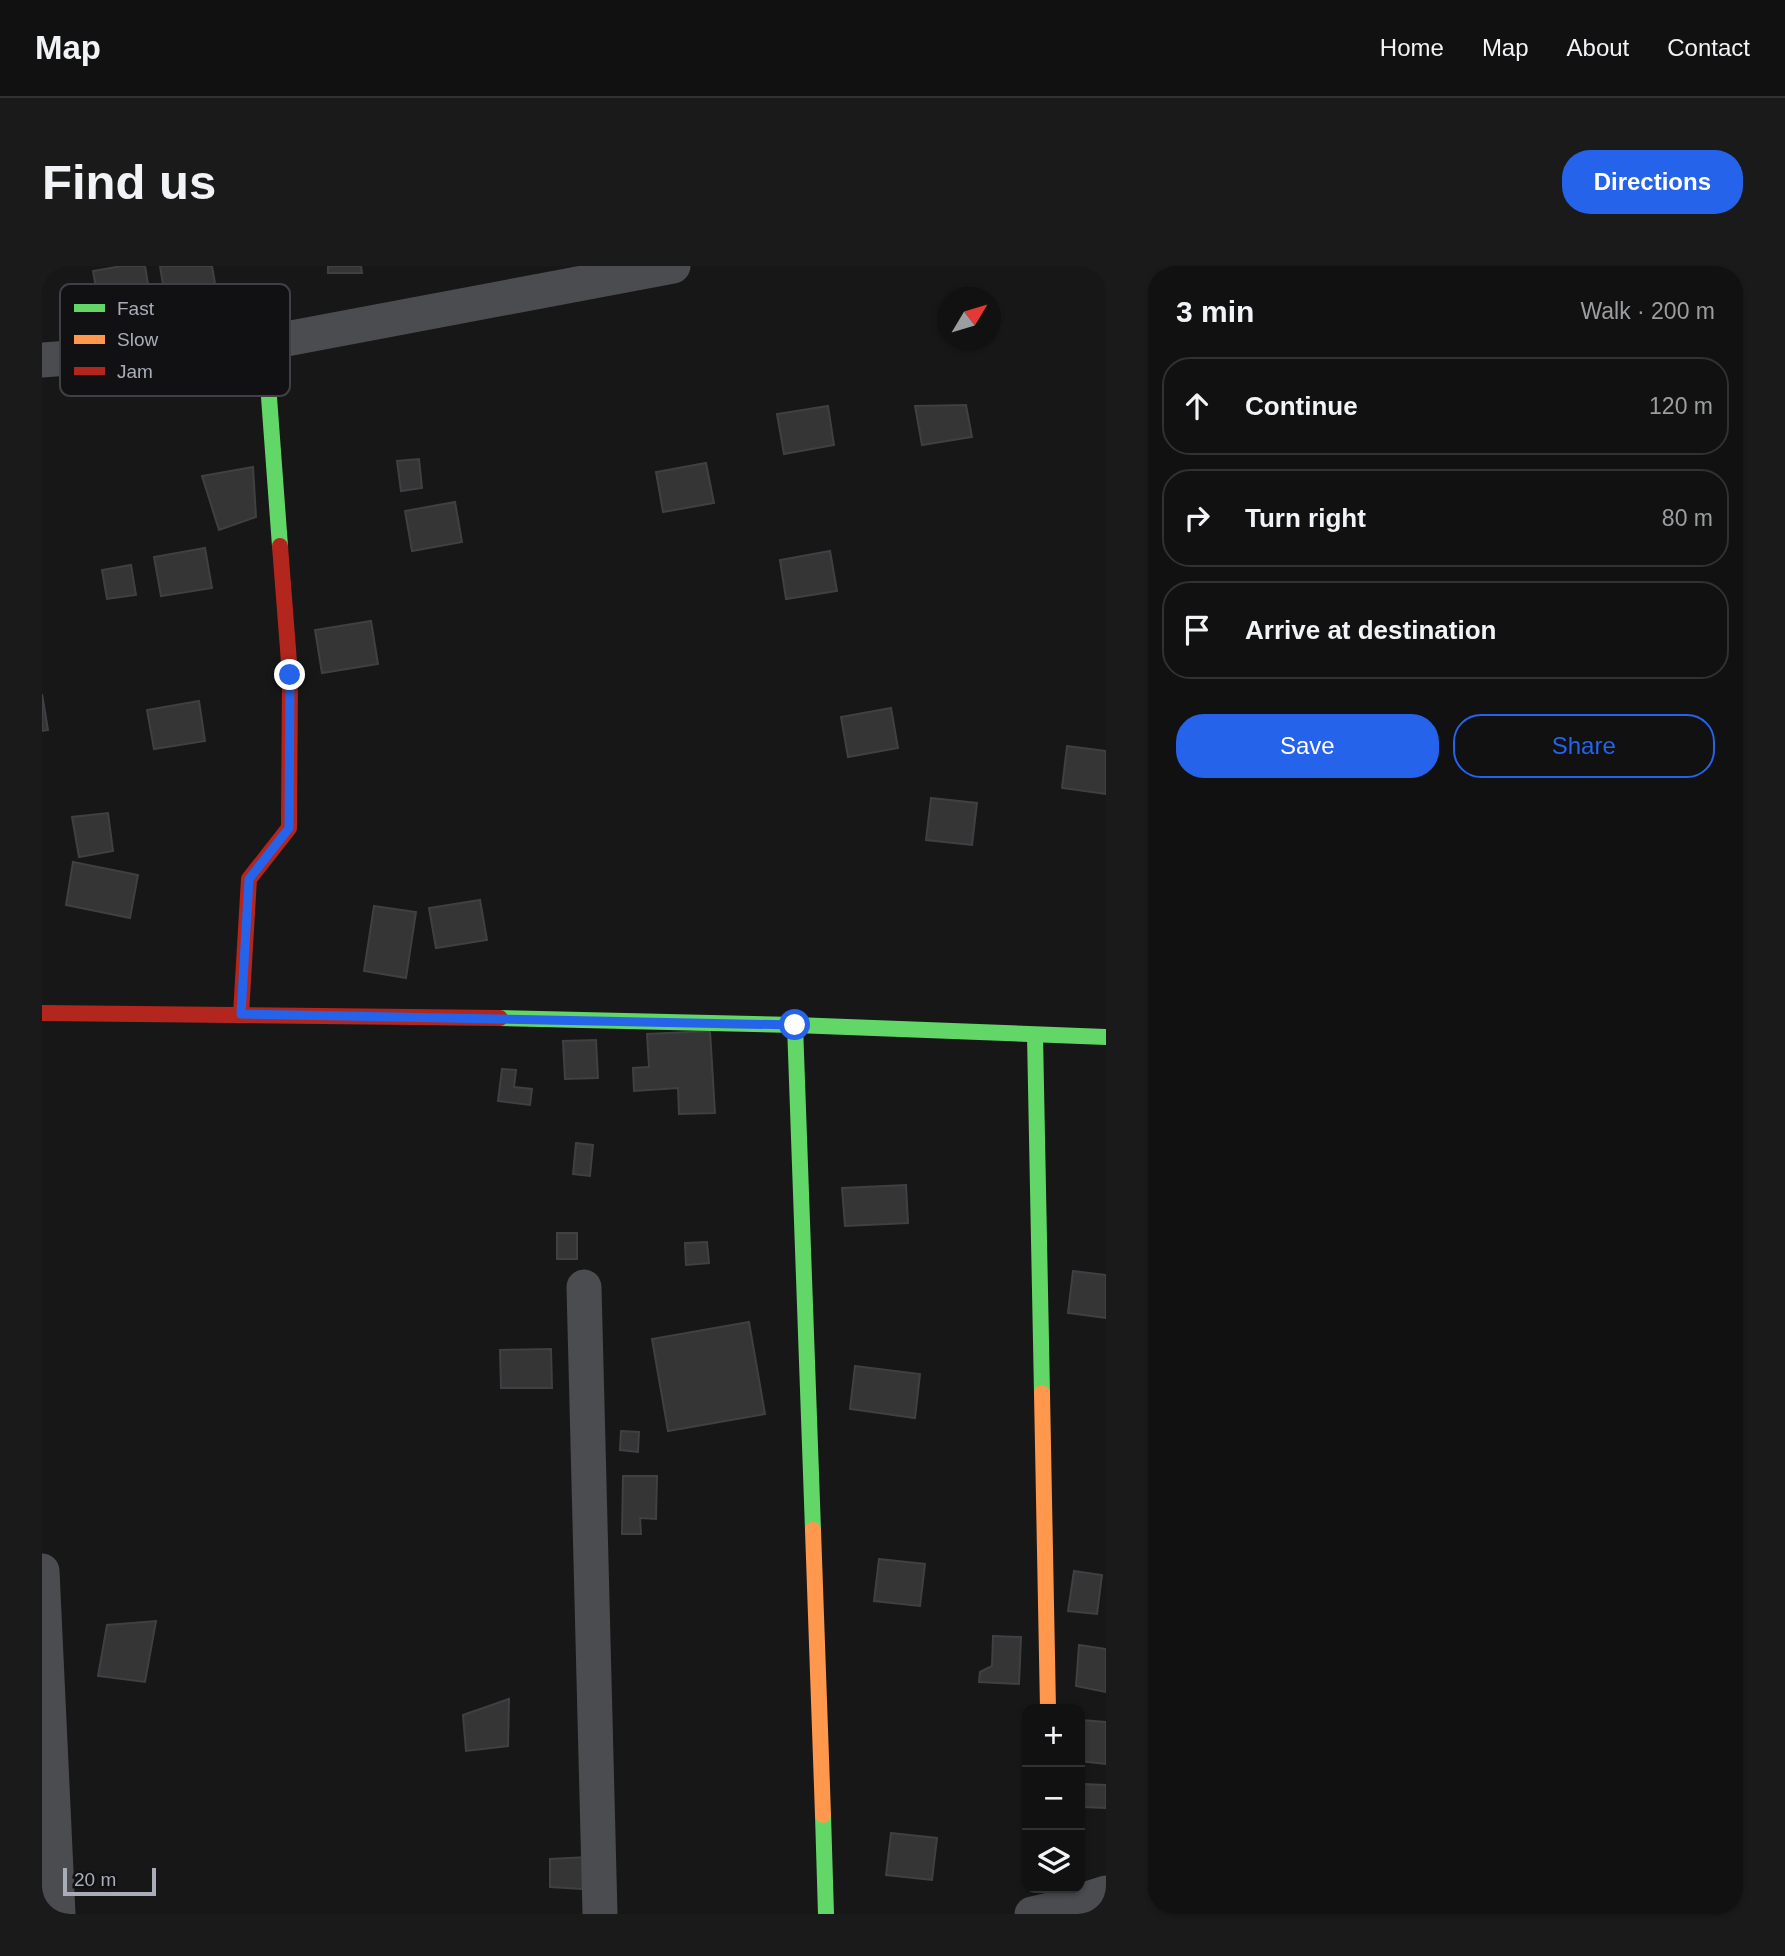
<!DOCTYPE html>
<html lang="en">
<head>
<meta charset="utf-8">
<style>
	:root { --surface:#111; --page:#1a1a1a; --text:#f1f3f6; --muted:#9c9d9f; --line:#303131; --accent:#2563eb }
	body { margin:0; font-family:Arial,sans-serif; background:var(--page); color:var(--text) }
	.controls { position:absolute; right:21px; bottom:21px; display:grid; overflow:hidden; border-radius:14px; box-shadow:0 2px 5px #0004 }
	.controls button { width:63px; height:63px; display:grid; place-items:center; padding:0; border:0; border-bottom:2px solid var(--line); background:var(--surface); color:var(--text); font:35px sans-serif }
	.compass { position:absolute; left:896px; top:21px; width:63px; height:63px; border-radius:50%; background:var(--surface); box-shadow:0 2px 5px #0004; rotate:52deg }
	.scale { position:absolute; left:21px; bottom:18px; width:93px; box-sizing:border-box; padding-left:7px; border:4px solid #a8adb8; border-top:0; font-size:19px; line-height:24px; white-space:nowrap; color:#a8adb8; -webkit-text-stroke:5px #111113; paint-order:stroke }
	.stop { position:absolute; width:21px; height:21px; margin:-16px; border:5px solid #2563eb; border-radius:50%; background:#fff }
	.stop.end { background:#2563eb; border-color:#fff; box-shadow:0 2px 7px #0008 }
	.list { margin:0; padding:0; list-style:none }
	h2 { display:flex; justify-content:space-between; align-items:center; height:91px; margin:0; padding:0 28px; font-size:30px }
	h2 small { font-size:23px; font-weight:400; color:var(--muted) }
	.list li { display:grid; grid-template-columns:46px 1fr auto; gap:21px; align-items:center; box-sizing:border-box; height:98px; margin:0 14px 14px; padding:0 14px; border:2px solid var(--line); border-radius:28px }
	.list b { display:block; font-size:26px; white-space:nowrap }
	.list em { font-size:23px; font-style:normal; color:var(--muted) }
	.actions { display:flex; gap:14px; padding:21px 28px }
	.actions a { flex:1; padding:16px 0; border:2px solid var(--accent); border-radius:28px; text-align:center; font-size:24px; color:var(--accent) }
	.actions .main { background:var(--accent); color:#fff }
	.icon { flex:none; width:38px; height:38px; fill:none; stroke:currentColor; stroke-width:2; stroke-linecap:round; stroke-linejoin:round }
	.map { position:relative; flex:none; width:1064px; height:1648px; overflow:hidden; border-radius:28px }
	header { display:flex; align-items:center; gap:42px; box-sizing:border-box; height:98px; padding:0 35px; background:var(--surface); border-bottom:2px solid var(--line) }
	header strong { font-size:33px }
	nav { display:flex; gap:38px; margin-inline-start:auto; font-size:24px }
	.intro { display:flex; align-items:center; justify-content:space-between; box-sizing:border-box; height:168px; padding:0 42px }
	h1 { margin:0; font-size:49px }
	.button { padding:18px 32px; border-radius:28px; background:var(--accent); color:#fff; font-size:24px; font-weight:700 }
	main { display:flex; gap:42px; padding:0 42px }
	aside { flex:1; background:var(--surface); border-radius:28px; box-shadow:0 2px 5px #0004 }
	.map>svg:first-child { display:block }
</style>
</head>
<body>
<header>
<strong>Map</strong>
<nav><a>Home</a><a>Map</a><a>About</a><a>Contact</a></nav>
</header>
<div class="intro"><h1>Find us</h1><a class="button">Directions</a></div>
<main>
<div class="map">
<svg width="1064" height="1648" viewBox="0 0 1064 1648">
	<rect width="100%" height="100%" fill="#171717"/>
	<!-- building -->
	<g fill="#353536" stroke="#3f4043" stroke-width="2">
		<path d="M 80,0 L 103,0 L 109,36 L 58,44 L 51,5 Z"/>
		<path d="M 118,0 L 170,0 L 174,23 L 123,31 Z"/>
		<path d="M 286,0 L 319,0 L 320,7 L 286,7 Z"/>
		<path d="M 924,139 L 930,171 L 880,179 L 873,140 Z"/>
		<path d="M 786,140 L 792,179 L 742,188 L 735,148 Z"/>
		<path d="M 377,193 L 380,222 L 359,225 L 355,195 Z"/>
		<path d="M 664,197 L 672,237 L 621,246 L 614,206 Z"/>
		<path d="M 211,201 L 214,251 L 177,264 L 160,210 Z"/>
		<path d="M 413,236 L 420,276 L 370,285 L 363,245 Z"/>
		<path d="M 163,282 L 170,322 L 119,330 L 112,291 Z"/>
		<path d="M 788,285 L 795,325 L 744,333 L 738,294 Z"/>
		<path d="M 89,299 L 94,329 L 65,333 L 60,304 Z"/>
		<path d="M 329,355 L 336,398 L 280,407 L 273,364 Z"/>
		<path d="M 0,428 L 6,464 L 0,465 Z"/>
		<path d="M 157,435 L 163,475 L 112,483 L 105,444 Z"/>
		<path d="M 849,442 L 856,482 L 806,491 L 799,451 Z"/>
		<path d="M 1025,480 L 1064,485 L 1064,528 L 1020,522 Z"/>
		<path d="M 889,532 L 935,537 L 930,579 L 884,574 Z"/>
		<path d="M 66,547 L 71,585 L 37,591 L 30,551 Z"/>
		<path d="M 31,596 L 96,609 L 88,652 L 24,639 Z"/>
		<path d="M 438,634 L 445,674 L 394,682 L 387,642 Z"/>
		<path d="M 332,640 L 374,646 L 364,712 L 322,705 Z"/>
		<path d="M 668,765 L 673,847 L 637,848 L 636,822 L 592,825 L 591,802 L 607,801 L 605,768 Z"/>
		<path d="M 554,774 L 556,812 L 523,813 L 521,775 Z"/>
		<path d="M 460,803 L 474,804 L 472,821 L 490,823 L 488,839 L 456,835 Z"/>
		<path d="M 534,877 L 551,879 L 548,910 L 531,908 Z"/>
		<path d="M 864,919 L 866,957 L 803,960 L 800,922 Z"/>
		<rect x="515" y="967" width="20" height="26"/>
		<path d="M 665,976 L 667,997 L 644,999 L 643,977 Z"/>
		<path d="M 1031,1005 L 1064,1009 L 1064,1052 L 1026,1047 Z"/>
		<path d="M 707,1056 L 723,1148 L 626,1165 L 610,1073 Z"/>
		<path d="M 509,1083 L 510,1122 L 459,1122 L 458,1084 Z"/>
		<path d="M 813,1100 L 878,1108 L 873,1152 L 808,1143 Z"/>
		<path d="M 579,1165 L 597,1166 L 596,1186 L 578,1184 Z"/>
		<path d="M 581,1210 L 615,1210 L 614,1253 L 598,1252 L 599,1268 L 580,1268 Z"/>
		<path d="M 837,1293 L 883,1298 L 878,1340 L 832,1335 Z"/>
		<path d="M 1032,1305 L 1060,1309 L 1055,1348 L 1026,1345 Z"/>
		<path d="M 114,1355 L 103,1416 L 56,1410 L 65,1359 Z"/>
		<path d="M 951,1370 L 979,1371 L 977,1418 L 937,1416 L 938,1406 L 950,1400 Z"/>
		<path d="M 1037,1379 L 1064,1383 L 1064,1426 L 1034,1420 Z"/>
		<path d="M 467,1433 L 466,1480 L 424,1485 L 421,1449 Z"/>
		<path d="M 1039,1454 L 1064,1456 L 1064,1498 L 1038,1495 Z"/>
		<path d="M 1041,1518 L 1064,1519 L 1064,1542 L 1041,1541 Z"/>
		<path d="M 849,1567 L 895,1572 L 890,1614 L 844,1609 Z"/>
		<path d="M 546,1591 L 540,1623 L 508,1621 L 508,1593 Z"/>
	</g>
	<g fill="none" stroke-linecap="round" stroke-linejoin="round">
		<!-- street -->
		<g stroke="#4b4c50" stroke-width="35">
			<path d="M 0,94 L 223,77 L 631,0"/>
			<path d="M 542,1021 L 558,1648"/>
			<path d="M 0,1305 L 16,1648"/>
			<path d="M 990,1648 L 1020,1641 L 1064,1627"/>
		</g>
		<!-- fast -->
		<g stroke="#63d668" stroke-width="16">
			<path d="M 223,77 L 238,280"/>
			<path d="M 458,752 L 753,759 L 1064,771"/>
			<path d="M 753,759 L 771,1264"/>
			<path d="M 993,769 L 1000,1127"/>
			<path d="M 781,1549 L 784,1648"/>
		</g>
		<!-- slow -->
		<g stroke="#ff974d" stroke-width="16">
			<path d="M 1000,1127 L 1006,1443"/>
			<path d="M 771,1264 L 781,1549"/>
		</g>
		<!-- jam -->
		<g stroke="#b3261e" stroke-width="16">
			<path d="M 0,747 L 458,752"/>
			<path d="M 199,748 L 207,613 L 247,562 L 248,409 L 238,280"/>
		</g>
	</g>
	<g fill="none" stroke-linecap="round" stroke-linejoin="round">
		<!-- route -->
		<path stroke="#2563eb" stroke-width="9" d="M 248,409 L 247,562 L 207,613 L 199,748 L 753,759"/>
	</g>
	<!-- legend -->
	<rect x="18" y="18" width="230" height="112" rx="10" fill="#111113" stroke="#3e4045" stroke-width="2"/>
	<rect x="32" y="38" width="31" height="8" fill="#63d668"/>
	<rect x="32" y="69" width="31" height="9" fill="#ff974d"/>
	<rect x="32" y="101" width="31" height="8" fill="#b3261e"/>
	<g font-size="19" fill="#a8adb8">
		<text x="75" y="49">Fast</text>
		<text x="75" y="80">Slow</text>
		<text x="75" y="112">Jam</text>
	</g>
</svg>
<div class="controls">
<button>+</button>
<button>−</button>
<button><svg class="icon" aria-label="layers" viewBox="0 0 24 24"><path d="M12 4l9 5-9 5-9-5zM3 14l9 5 9-5"/></svg></button>
</div>
<svg class="compass" viewBox="-18 -18 36 36"><path d="M0-13l5 13h-10z" fill="#e53935"/><path d="M0 13l5-13h-10z" fill="#9c9d9f"/></svg>
<div class="scale">20 m</div>
<div class="stop" style="left:753px;top:759px"></div>
<div class="stop end" style="left:248px;top:409px"></div>
</div>
<aside>
<h2>3 min<small>Walk · 200 m</small></h2>
<ul class="list">
<li><svg class="icon" aria-label="ahead" viewBox="0 0 24 24"><path d="M12 20V5M6 11l6-6 6 6"/></svg><div><b>Continue</b></div><em>120 m</em></li>
<li><svg class="icon" aria-label="right" viewBox="0 0 24 24"><path d="M7 20v-9h11M14 6l5 5-5 5"/></svg><div><b>Turn right</b></div><em>80 m</em></li>
<li><svg class="icon" aria-label="arrive" viewBox="0 0 24 24"><path d="M6 21V4h12l-3 4 3 4H6"/></svg><div><b>Arrive at destination</b></div></li>
</ul>
<div class="actions"><a class="main">Save</a><a>Share</a></div>
</aside>
</main>
</body>
</html>
